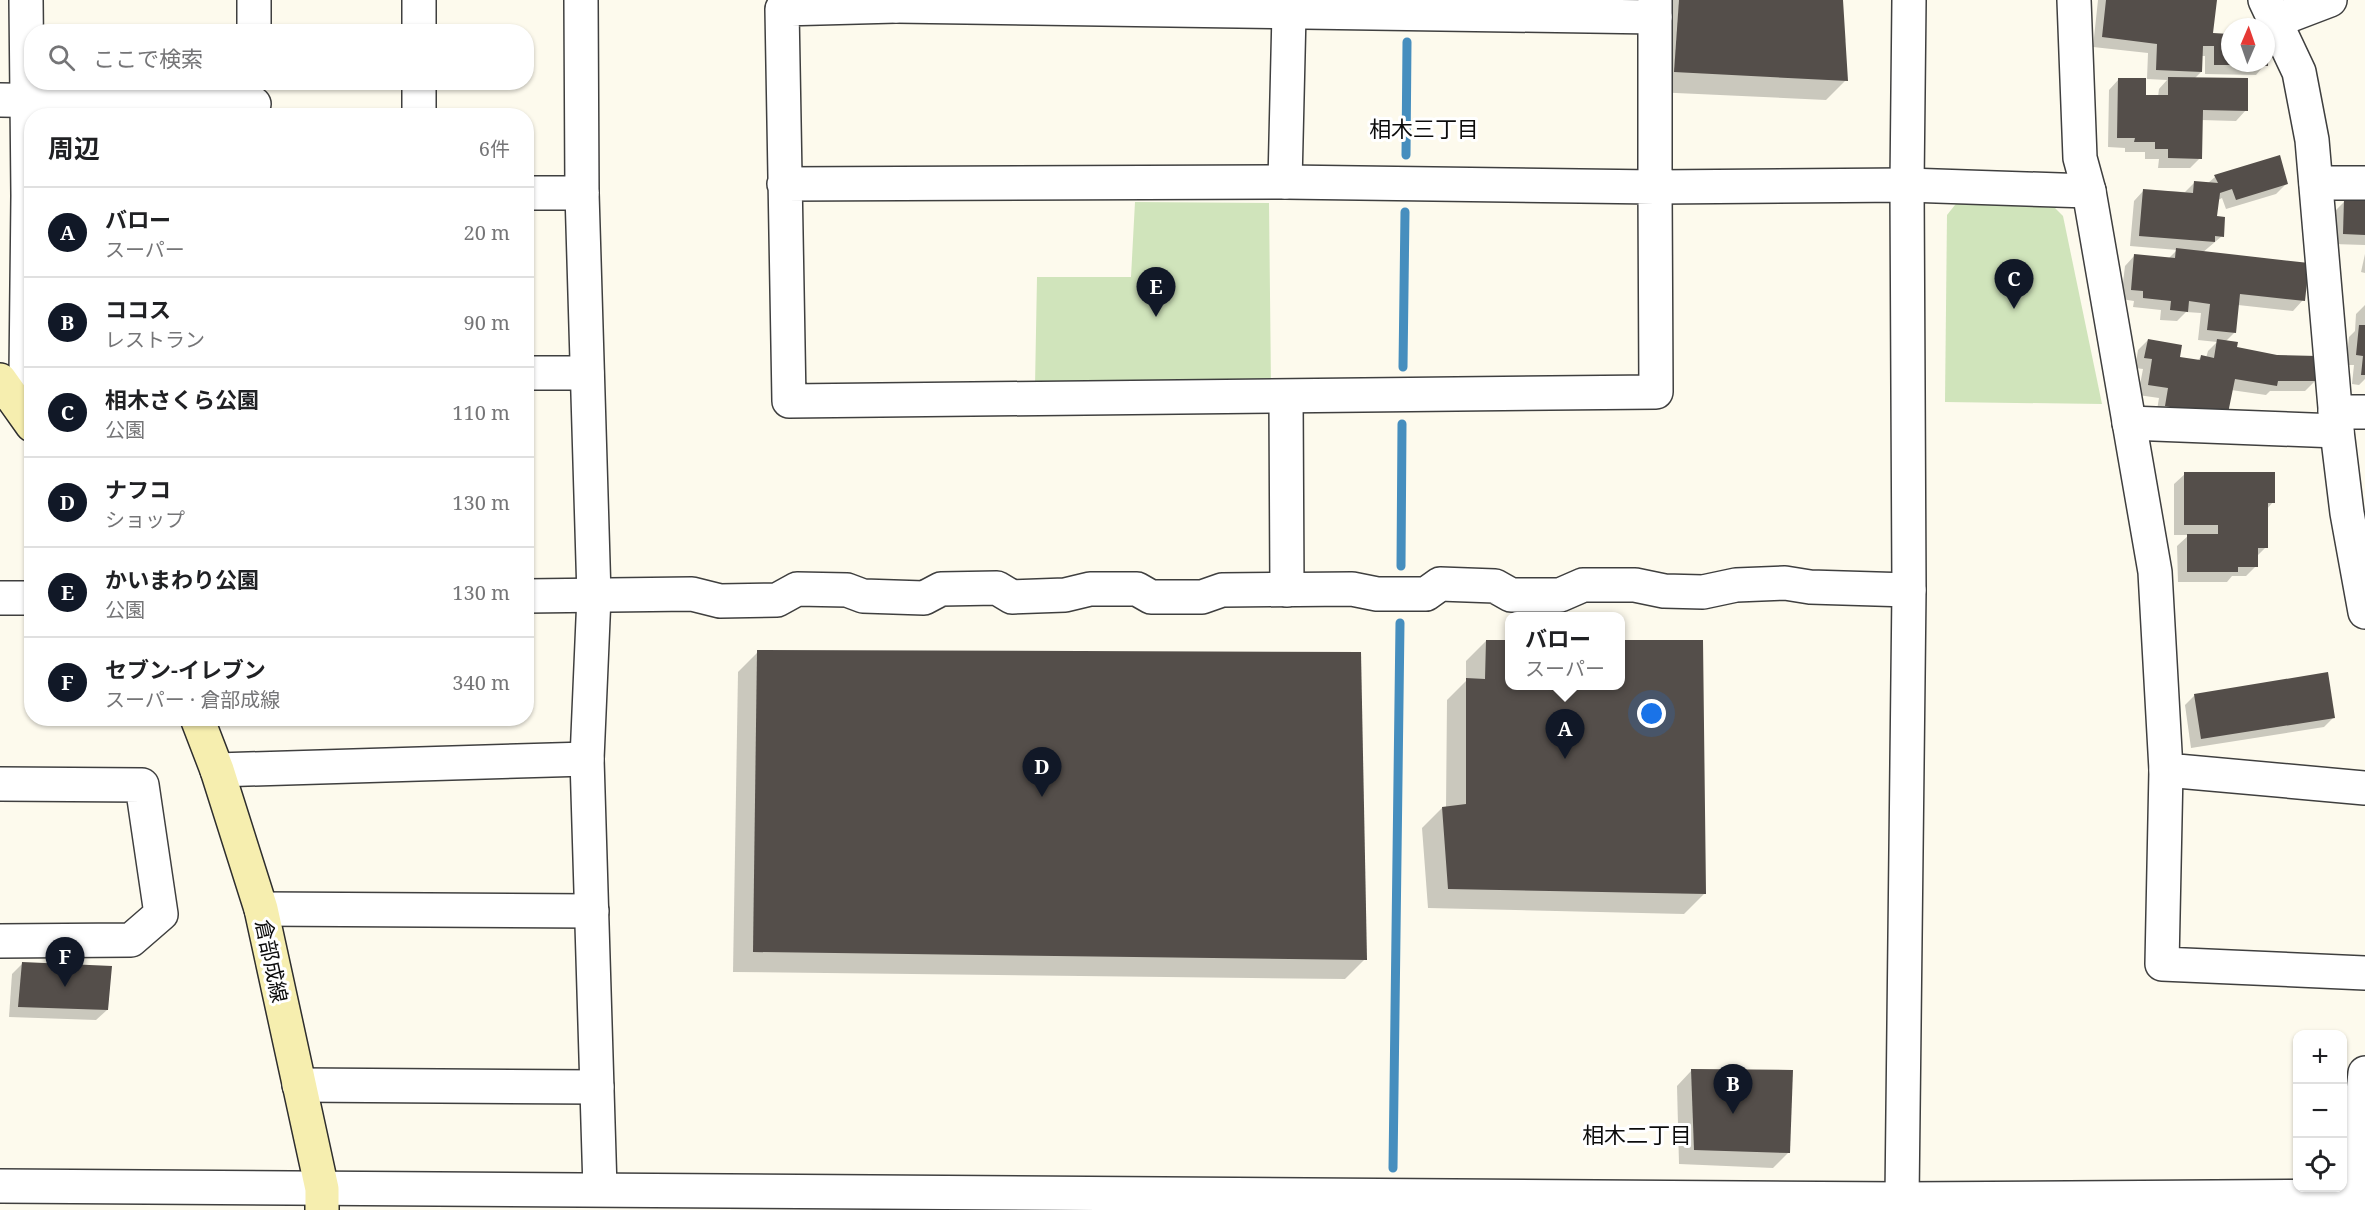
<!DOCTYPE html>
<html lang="ja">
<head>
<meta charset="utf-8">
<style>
	:root { --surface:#fff; --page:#f6f6f6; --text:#202124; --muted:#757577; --line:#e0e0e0; --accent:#111827 }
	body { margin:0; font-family:"Noto Serif","Noto Sans JP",serif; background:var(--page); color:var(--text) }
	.controls { position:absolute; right:18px; bottom:18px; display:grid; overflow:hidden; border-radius:12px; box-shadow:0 2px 4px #0004 }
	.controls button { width:54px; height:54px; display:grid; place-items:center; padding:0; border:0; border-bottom:2px solid var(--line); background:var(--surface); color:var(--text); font:30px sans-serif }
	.compass { position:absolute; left:2221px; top:18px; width:54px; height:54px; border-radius:50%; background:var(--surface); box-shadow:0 2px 4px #0004; rotate:2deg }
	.you { position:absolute; left:1652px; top:714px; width:21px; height:21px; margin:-15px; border:4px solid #fff; border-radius:50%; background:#1a73e8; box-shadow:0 0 0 9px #1a73e833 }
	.badge { display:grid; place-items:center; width:39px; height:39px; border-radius:50%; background:var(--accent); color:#fff; font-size:20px; font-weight:700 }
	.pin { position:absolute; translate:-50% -50px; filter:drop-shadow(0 2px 3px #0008) }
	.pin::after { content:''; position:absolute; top:32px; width:21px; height:18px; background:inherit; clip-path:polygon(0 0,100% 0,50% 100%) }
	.popup { position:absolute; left:1505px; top:612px; width:120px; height:78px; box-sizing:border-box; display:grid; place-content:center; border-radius:12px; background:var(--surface); filter:drop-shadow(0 2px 4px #0005); font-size:20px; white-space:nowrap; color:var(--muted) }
	.popup b { font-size:22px; color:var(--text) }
	.popup::after { content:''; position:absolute; left:50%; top:100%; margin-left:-12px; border:12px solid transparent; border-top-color:var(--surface) }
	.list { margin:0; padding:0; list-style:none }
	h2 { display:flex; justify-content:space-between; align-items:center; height:78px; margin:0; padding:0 24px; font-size:26px }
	h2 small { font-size:20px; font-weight:400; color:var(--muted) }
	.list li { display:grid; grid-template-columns:39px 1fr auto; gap:18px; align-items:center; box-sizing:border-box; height:90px; padding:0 24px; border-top:2px solid var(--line) }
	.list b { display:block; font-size:22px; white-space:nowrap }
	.list p { margin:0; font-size:20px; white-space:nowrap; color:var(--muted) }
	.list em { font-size:20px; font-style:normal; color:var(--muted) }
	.icon { flex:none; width:33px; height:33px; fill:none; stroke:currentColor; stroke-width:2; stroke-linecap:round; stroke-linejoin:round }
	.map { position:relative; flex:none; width:2365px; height:1210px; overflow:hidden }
	.search { position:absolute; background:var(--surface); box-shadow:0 2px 4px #0004; left:24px; top:24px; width:510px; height:66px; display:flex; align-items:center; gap:15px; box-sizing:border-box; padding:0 21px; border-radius:24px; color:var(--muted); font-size:22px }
	.panel { position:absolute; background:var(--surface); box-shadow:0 2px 4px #0004; left:24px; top:108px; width:510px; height:618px; border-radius:24px }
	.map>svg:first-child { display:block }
</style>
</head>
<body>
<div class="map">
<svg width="2365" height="1210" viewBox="0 0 2365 1210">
	<rect width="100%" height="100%" fill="#fdfaed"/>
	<!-- green -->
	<g fill="#d0e4bb">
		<path d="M 1959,200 L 2049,202 L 2063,216 L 2102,404 L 1945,402 L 1947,215 Z"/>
		<path d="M 1135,202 L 1269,203 L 1271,386 L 1035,386 L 1037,277 L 1131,277 Z"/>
	</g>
	<!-- shadow -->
	<g fill="#0003">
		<path d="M 1665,0 L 1842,0 L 1846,80 L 1826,100 L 1654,92 Z"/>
		<path d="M 2098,0 L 2215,0 L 2211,35 L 2230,35 L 2230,63 L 2266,63 L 2256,75 L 2205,74 L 2205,56 L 2201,56 L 2201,72 L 2194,79 L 2246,110 L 2236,121 L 2201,120 L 2200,158 L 2190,168 L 2158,168 L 2159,159 L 2145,159 L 2145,152 L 2125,152 L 2125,148 L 2108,147 L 2109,90 L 2119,79 L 2144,97 L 2158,97 L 2159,89 L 2167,80 L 2147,79 L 2148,53 L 2093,47 Z"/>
		<path d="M 2215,177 L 2287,183 L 2276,194 L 2226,209 L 2222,198 L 2218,200 L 2215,217 L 2222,236 L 2202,253 L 2303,300 L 2293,311 L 2238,305 L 2235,332 L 2225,342 L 2235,349 L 2315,381 L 2305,391 L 2270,391 L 2266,395 L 2231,390 L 2156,416 L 2159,398 L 2138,395 L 2143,369 L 2135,368 L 2138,350 L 2148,340 L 2178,358 L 2197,361 L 2201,357 L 2206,358 L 2208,351 L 2217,342 L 2198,340 L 2201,313 L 2186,312 L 2177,321 L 2160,320 L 2161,310 L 2133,307 L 2134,301 L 2121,299 L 2125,266 L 2135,255 L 2168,259 L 2177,250 L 2130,246 L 2134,201 L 2144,190 L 2185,192 L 2195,182 L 2208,183 Z"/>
		<path d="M 2345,201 L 2365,201 L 2365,245 L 2333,244 L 2335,211 Z"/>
		<path d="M 2365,254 L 2365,273 L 2361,272 Z"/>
		<path d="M 2365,305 L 2365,379 L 2359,385 L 2352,384 L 2354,365 L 2346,365 L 2349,337 L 2355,331 L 2356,314 Z"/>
		<path d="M 2185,474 L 2273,502 L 2267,509 L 2266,547 L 2256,557 L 2256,566 L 2246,576 L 2232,576 L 2227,582 L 2178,582 L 2177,546 L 2189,535 L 2174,535 L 2174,484 Z"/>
		<path d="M 1486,641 L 1510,686 L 1620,686 L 1704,894 L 1684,914 L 1428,908 L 1422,828 L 1442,808 L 1446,808 L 1447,700 L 1466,681 L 1466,661 Z"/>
		<path d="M 758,652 L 1365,959 L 1345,979 L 733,972 L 738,672 Z"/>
		<path d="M 2195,695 L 2334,717 L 2324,727 L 2191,748 L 2185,705 Z"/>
		<path d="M 23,963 L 107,1010 L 96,1020 L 9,1017 L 12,974 Z"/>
		<path d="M 1692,1070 L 1789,1152 L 1773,1168 L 1679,1164 L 1677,1086 Z"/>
	</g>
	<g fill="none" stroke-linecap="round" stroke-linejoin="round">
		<!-- stream -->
		<g stroke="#468ebe" stroke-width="9">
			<path d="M 1406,155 L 1407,42"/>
			<path d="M 1403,367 L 1405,212"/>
			<path d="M 1401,566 L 1402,424"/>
			<path d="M 1393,1168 L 1400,623"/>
		</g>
	</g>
	<!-- building -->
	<g fill="#544e4a">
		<path d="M 1679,0 L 1843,0 L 1848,81 L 1674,72 Z"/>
		<path d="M 2106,0 L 2217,0 L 2213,33 L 2230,34 L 2230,65 L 2214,65 L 2214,46 L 2203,46 L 2202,72 L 2156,70 L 2157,44 L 2102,37 Z"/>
		<path d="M 2266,34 L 2269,34 L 2268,66 L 2237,65 L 2237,63 L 2266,63 Z"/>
		<path d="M 2168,77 L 2248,78 L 2248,111 L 2203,110 L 2202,159 L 2168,158 L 2168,149 L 2155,149 L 2155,142 L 2134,142 L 2135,138 L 2117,138 L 2118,78 L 2146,78 L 2146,95 L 2168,95 Z"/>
		<path d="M 2280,155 L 2288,184 L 2236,200 L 2232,189 L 2220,193 L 2217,216 L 2225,217 L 2224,237 L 2215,236 L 2215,242 L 2139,236 L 2143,189 L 2193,193 L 2194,181 L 2218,183 L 2214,175 Z"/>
		<path d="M 2344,199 L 2365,199 L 2365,235 L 2343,234 Z"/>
		<path d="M 2176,248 L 2309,263 L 2305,301 L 2240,294 L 2236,333 L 2207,330 L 2210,304 L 2189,301 L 2188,312 L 2170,310 L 2171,301 L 2143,298 L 2143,291 L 2131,290 L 2134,254 L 2175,258 Z"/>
		<path d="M 2359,325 L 2365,325 L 2365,375 L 2361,375 L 2363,356 L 2356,355 Z"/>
		<path d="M 2148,339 L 2182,345 L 2180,357 L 2200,360 L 2201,355 L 2214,358 L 2217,339 L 2238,342 L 2237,347 L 2277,355 L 2317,356 L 2316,381 L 2278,381 L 2277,386 L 2235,379 L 2227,418 L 2165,406 L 2168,388 L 2148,385 L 2152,359 L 2144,358 Z"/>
		<path d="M 2184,472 L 2275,472 L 2275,503 L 2268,503 L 2268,548 L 2258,548 L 2258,567 L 2238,567 L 2238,572 L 2187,572 L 2187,534 L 2218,534 L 2218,525 L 2184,525 Z"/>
		<path d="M 1486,640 L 1510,640 L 1510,686 L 1620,686 L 1620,640 L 1703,640 L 1706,894 L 1448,889 L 1442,807 L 1466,804 L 1466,678 L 1485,679 Z"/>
		<path d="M 757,650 L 1361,652 L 1367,960 L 753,952 Z"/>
		<path d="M 2328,672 L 2335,718 L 2201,739 L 2194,694 Z"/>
		<path d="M 22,962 L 112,966 L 108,1010 L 18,1007 Z"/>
		<path d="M 1691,1069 L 1793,1070 L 1790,1153 L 1694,1150 Z"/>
	</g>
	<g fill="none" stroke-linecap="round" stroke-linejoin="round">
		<!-- minor casing -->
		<g stroke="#3f3f3f" stroke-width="36">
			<g id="minor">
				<path d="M 419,0 L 419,32"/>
				<path d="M 581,0 L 582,193 L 594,596 L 587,759 L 600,1189"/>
				<path d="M 896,0 L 896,6 L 1655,17"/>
				<path d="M 1655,0 L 1655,187 L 1907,185 L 2089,191"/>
				<path d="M 2074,0 L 2080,158 L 2089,191 L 2155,572 L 2166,770 L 2365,788"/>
				<path d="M 2265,0 L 2299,72 L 2312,140 L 2337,431 L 2347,513 L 2365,612"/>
				<path d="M 2275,21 L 2330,0"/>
				<path d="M 254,32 L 254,0"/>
				<path d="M 419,82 L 419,116"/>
				<path d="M 0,100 L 254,104"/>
				<path d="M 1285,182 L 1289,13"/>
				<path d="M 2316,183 L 2365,183"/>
				<path d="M 784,184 L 1285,182 L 1655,187 L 1656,392 L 789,401 L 782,9 L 896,6"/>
				<path d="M 526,193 L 582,193"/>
				<path d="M 526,373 L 587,373"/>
				<path d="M 12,397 L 26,375 L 28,196 L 26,0"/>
				<path d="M 1286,397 L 1287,590"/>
				<path d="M 2335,412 L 2365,412"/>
				<path d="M 2129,423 L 2337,431"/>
				<path d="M 217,770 L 587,759"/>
				<path d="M 2166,770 L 2162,964 L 2365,973"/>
				<path d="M 0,784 L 142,785 L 161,914 L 131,940 L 0,941"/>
				<path d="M 261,909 L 592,911"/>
				<path d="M 299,1085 L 597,1087"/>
				<path d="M 2352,1196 L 2365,1073"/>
			</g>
		</g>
		<!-- tertiary casing -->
		<g stroke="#3f3f3f" stroke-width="36">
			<g id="tertiary">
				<path d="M 526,596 L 692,594 L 720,601 L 777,600 L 797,589 L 847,590 L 863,596 L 924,598 L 941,589 L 997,588 L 1012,597 L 1065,595 L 1090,589 L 1137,589 L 1151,597 L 1202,597 L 1222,590 L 1352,589 L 1377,594 L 1426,594 L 1440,584 L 1495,586 L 1511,595 L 1560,595 L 1583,585 L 1635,585 L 1664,591 L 1703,592 L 1736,585 L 1785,583 L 1810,587 L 1909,590"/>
				<path d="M 0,598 L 32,598"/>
				<path d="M 0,1186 L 1902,1199 L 2365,1196"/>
				<path d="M 1902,1199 L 1909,590 L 1907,185 L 1909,0"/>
			</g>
		</g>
		<!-- secondary casing -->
		<g stroke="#2e2e2e" stroke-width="36">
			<g id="secondary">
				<path d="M 0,380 L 32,425"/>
				<path d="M 197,718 L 217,770 L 261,909 L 322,1189 L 322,1210"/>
			</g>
		</g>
		<!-- minor -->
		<use href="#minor" stroke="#fff" stroke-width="33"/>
		<!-- tertiary -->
		<use href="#tertiary" stroke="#fff" stroke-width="33"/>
		<!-- secondary -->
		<use href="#secondary" stroke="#f6eeaf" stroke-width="33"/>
	</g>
	<g text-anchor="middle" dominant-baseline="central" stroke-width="6" stroke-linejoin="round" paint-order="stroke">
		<!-- street labels -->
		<g font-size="21" fill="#0c0c0c" stroke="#fff">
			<text transform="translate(272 961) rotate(78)">倉部成線</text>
		</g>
		<!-- neighbourhood labels -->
		<g font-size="22" fill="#0c0c0c" stroke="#fff">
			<text x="1424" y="128">相木三丁目</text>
			<text x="1637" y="1134">相木二丁目</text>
		</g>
	</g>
</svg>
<div class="controls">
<button>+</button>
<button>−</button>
<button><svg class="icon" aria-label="locate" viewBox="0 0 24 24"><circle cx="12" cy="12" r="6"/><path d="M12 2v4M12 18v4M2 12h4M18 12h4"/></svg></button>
</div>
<svg class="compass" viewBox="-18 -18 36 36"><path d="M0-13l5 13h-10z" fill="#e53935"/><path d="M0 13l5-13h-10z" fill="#757577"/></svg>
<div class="you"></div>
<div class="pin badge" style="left:1565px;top:759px">A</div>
<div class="popup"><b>バロー</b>スーパー</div>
<div class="pin badge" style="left:1733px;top:1114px">B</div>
<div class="pin badge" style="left:2014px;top:309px">C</div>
<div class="pin badge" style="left:1042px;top:797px">D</div>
<div class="pin badge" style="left:1156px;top:317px">E</div>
<div class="pin badge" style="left:65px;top:987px">F</div>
<div class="search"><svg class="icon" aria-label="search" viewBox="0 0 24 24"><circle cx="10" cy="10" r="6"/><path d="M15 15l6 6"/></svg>ここで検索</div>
<section class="panel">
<h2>周辺<small>6件</small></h2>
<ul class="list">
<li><span class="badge">A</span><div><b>バロー</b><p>スーパー</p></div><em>20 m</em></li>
<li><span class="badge">B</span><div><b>ココス</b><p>レストラン</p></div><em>90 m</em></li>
<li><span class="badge">C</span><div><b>相木さくら公園</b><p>公園</p></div><em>110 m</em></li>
<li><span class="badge">D</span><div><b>ナフコ</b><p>ショップ</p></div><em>130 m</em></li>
<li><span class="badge">E</span><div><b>かいまわり公園</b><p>公園</p></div><em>130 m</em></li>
<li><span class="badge">F</span><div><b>セブン-イレブン</b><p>スーパー · 倉部成線</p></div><em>340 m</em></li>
</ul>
</section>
</div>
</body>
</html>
